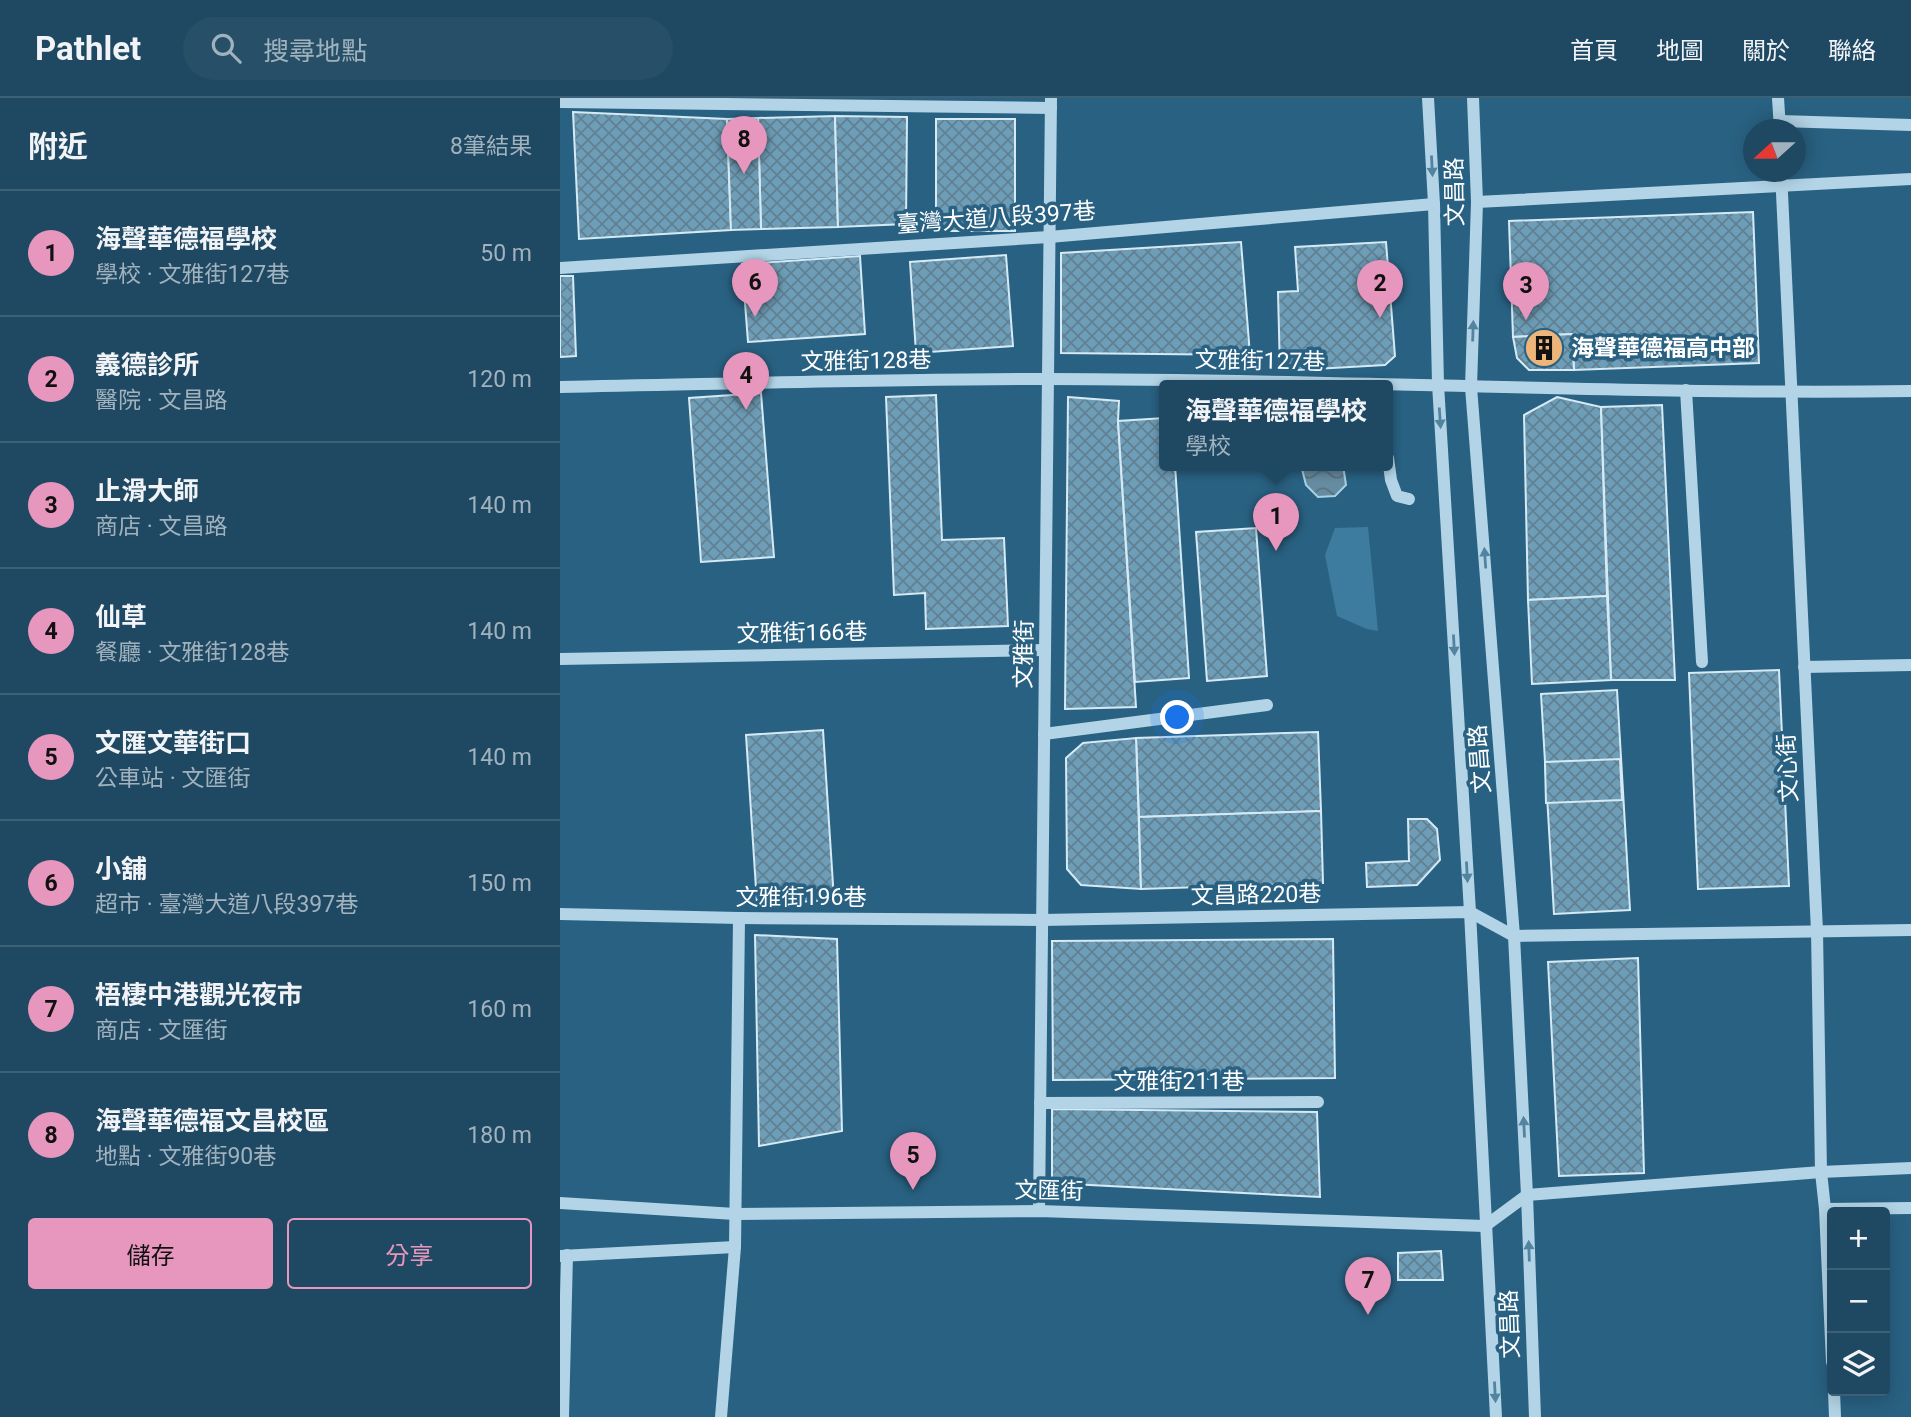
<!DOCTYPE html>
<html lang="zh-TW">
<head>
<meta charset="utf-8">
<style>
	:root { --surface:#1f4962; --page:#275068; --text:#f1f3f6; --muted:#a1b2be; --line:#3c6177; --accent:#e797bd }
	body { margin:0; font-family:Roboto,"Noto Sans TC",sans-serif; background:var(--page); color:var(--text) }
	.controls { position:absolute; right:21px; bottom:21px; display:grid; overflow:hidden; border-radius:7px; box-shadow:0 4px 18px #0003 }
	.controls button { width:63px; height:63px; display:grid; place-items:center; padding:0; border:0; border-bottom:2px solid var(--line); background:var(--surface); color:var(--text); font:35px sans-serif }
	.compass { position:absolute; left:1183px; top:21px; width:63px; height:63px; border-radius:50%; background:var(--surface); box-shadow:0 4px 18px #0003; rotate:249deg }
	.you { position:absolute; left:618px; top:620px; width:24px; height:24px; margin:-18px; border:5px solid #fff; border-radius:50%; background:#1a73e8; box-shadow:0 0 0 10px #1a73e833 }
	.badge { display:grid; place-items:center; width:46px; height:46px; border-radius:50%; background:var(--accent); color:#111; font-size:23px; font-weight:700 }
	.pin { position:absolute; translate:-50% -58px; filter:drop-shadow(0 2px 4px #0008) }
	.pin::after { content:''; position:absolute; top:37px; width:24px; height:21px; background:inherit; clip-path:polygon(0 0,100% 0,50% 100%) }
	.popup { position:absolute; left:599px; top:282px; width:234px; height:91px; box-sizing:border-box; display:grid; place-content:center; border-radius:7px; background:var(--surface); filter:drop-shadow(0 2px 5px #0005); font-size:23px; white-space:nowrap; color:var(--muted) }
	.popup b { font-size:26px; color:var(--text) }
	.popup::after { content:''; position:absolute; left:50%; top:100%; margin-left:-14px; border:14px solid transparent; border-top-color:var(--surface) }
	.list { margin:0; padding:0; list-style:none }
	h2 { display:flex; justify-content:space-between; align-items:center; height:91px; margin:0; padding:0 28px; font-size:30px }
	h2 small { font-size:23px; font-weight:400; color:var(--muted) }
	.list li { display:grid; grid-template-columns:46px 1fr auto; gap:21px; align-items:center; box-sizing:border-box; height:126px; padding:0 28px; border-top:2px solid var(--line) }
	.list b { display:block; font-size:26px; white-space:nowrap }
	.list p { margin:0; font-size:23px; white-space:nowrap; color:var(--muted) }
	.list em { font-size:23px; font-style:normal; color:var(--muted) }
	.actions { display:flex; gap:14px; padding:21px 28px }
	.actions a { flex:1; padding:16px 0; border:2px solid var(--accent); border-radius:7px; text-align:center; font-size:24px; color:var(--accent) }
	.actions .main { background:var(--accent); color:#111 }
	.icon { flex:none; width:38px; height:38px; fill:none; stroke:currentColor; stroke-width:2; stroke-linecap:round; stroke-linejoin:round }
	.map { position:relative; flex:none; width:1351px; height:1319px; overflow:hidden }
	header { display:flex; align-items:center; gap:42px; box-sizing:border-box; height:98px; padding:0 35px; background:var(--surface); border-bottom:2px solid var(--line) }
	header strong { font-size:33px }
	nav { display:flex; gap:38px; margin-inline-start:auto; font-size:24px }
	.search { width:490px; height:63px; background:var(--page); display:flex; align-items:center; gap:18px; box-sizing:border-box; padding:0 24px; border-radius:38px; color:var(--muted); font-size:26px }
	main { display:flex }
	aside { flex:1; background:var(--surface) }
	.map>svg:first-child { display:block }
</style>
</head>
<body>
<header>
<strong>Pathlet</strong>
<div class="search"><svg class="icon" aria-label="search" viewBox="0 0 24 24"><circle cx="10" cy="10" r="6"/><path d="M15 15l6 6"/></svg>搜尋地點</div>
<nav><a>首頁</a><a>地圖</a><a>關於</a><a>聯絡</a></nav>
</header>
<main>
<aside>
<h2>附近<small>8筆結果</small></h2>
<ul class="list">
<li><span class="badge">1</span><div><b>海聲華德福學校</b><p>學校 · 文雅街127巷</p></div><em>50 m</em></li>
<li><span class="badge">2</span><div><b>義德診所</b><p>醫院 · 文昌路</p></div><em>120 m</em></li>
<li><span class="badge">3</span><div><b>止滑大師</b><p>商店 · 文昌路</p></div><em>140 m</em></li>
<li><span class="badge">4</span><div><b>仙草</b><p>餐廳 · 文雅街128巷</p></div><em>140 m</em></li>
<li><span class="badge">5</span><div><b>文匯文華街口</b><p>公車站 · 文匯街</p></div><em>140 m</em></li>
<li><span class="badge">6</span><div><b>小舖</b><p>超市 · 臺灣大道八段397巷</p></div><em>150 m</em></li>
<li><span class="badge">7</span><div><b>梧棲中港觀光夜市</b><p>商店 · 文匯街</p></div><em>160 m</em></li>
<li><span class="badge">8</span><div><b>海聲華德福文昌校區</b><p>地點 · 文雅街90巷</p></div><em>180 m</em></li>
</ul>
<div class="actions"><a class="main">儲存</a><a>分享</a></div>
</aside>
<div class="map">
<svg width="1351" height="1319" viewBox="0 0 1351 1319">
	<defs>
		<pattern id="water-waves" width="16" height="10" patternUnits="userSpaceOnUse" patternTransform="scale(1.75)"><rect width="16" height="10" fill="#668ca1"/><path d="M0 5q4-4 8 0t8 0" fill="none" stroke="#5c727f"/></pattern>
		<pattern id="building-cross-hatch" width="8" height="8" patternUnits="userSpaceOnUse" patternTransform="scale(1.75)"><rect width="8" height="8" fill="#6d9db7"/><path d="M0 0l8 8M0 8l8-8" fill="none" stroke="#618192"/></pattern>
	</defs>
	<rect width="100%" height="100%" fill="#296182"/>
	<!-- grass -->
	<path fill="#3e7c9f" d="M 808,429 L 818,533 L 807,531 L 777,518 L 765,457 L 775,430 Z"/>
	<!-- water -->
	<path fill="url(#water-waves)" stroke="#a7d1e6" stroke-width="2" d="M 741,367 L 783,367 L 786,387 L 775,398 L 758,399 L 746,387 Z"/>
	<!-- building -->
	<g fill="url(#building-cross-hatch)" stroke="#d5eaf5" stroke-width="2">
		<path d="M 13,14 L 167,21 L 171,132 L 19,141 Z"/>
		<path d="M 275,18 L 278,129 L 201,131 L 198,20 Z"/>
		<path d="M 275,18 L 347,19 L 346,126 L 278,129 Z"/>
		<path d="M 198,20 L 201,131 L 171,132 L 167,21 Z"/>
		<rect x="376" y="21" width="79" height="112"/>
		<path d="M 1193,114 L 1199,265 L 1014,272 L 1012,236 L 953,239 L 949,123 Z"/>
		<path d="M 681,144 L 690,257 L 501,255 L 501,155 Z"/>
		<path d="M 826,144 L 835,258 L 825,267 L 720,273 L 718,194 L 738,193 L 735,149 Z"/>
		<path d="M 446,157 L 453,248 L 356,255 L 350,164 Z"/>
		<path d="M 300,158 L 305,236 L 188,244 L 182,166 Z"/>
		<path d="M 0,178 L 13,178 L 16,258 L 0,259 Z"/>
		<path d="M 1012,236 L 1014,272 L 969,272 L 957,260 L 953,239 Z"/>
		<path d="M 201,295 L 214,459 L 141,464 L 129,300 Z"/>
		<path d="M 376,297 L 382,442 L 444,440 L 448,528 L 366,531 L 365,495 L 334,497 L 326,299 Z"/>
		<path d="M 508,299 L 559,303 L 558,323 L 576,609 L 505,611 Z"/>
		<path d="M 997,299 L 1041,309 L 1047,498 L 968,502 L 964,317 Z"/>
		<path d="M 1102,307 L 1115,582 L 1051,582 L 1041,309 Z"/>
		<path d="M 604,320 L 604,367 L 615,367 L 629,580 L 575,584 L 558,323 Z"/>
		<path d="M 696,430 L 707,578 L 647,583 L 636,434 Z"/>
		<path d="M 1047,498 L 1051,582 L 972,586 L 968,502 Z"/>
		<path d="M 1219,572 L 1229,788 L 1138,791 L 1129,575 Z"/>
		<path d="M 1057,592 L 1070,812 L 994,816 L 981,596 Z"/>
		<path d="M 263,632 L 274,802 L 197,806 L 186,637 Z"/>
		<path d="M 758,634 L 761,713 L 579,719 L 576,640 Z"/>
		<path d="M 576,640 L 581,791 L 521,787 L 507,771 L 506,660 L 523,645 Z"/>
		<path d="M 1060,661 L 1062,702 L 986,705 L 985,664 Z"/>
		<path d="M 761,713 L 763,785 L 581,791 L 579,719 Z"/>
		<path d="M 848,721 L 867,721 L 877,731 L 880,762 L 857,787 L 807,789 L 806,765 L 849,763 Z"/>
		<path d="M 195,837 L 277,841 L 282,1033 L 199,1048 Z"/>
		<path d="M 773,841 L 775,980 L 493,982 L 492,843 Z"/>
		<path d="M 1078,860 L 1084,1075 L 999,1078 L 988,864 Z"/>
		<path d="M 492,1011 L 757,1014 L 760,1099 L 492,1085 Z"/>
		<path d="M 881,1153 L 883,1182 L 838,1182 L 838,1155 Z"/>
	</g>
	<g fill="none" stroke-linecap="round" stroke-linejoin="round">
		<!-- minor -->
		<g stroke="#b2d4e6" stroke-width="12">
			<path d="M 868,0 L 874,106 L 878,286 L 910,814 L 936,1319"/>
			<path d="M 913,0 L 917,104 L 911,289 L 954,838 L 967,1097 L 975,1319"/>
			<path d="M 1218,0 L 1220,31"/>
			<path d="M 0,4 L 491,10"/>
			<path d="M 1220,23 L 1351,27"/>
			<path d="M 1221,74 L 1257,833 L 1261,1074 L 1265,1111 L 1272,1264"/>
			<path d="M 917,104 L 1351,81"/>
			<path d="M 0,170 L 489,139 L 874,106"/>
			<path d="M 0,289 C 163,286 326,281 489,281 C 776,281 1064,297 1351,293"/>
			<path d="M 1126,292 L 1142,564"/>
			<path d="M 828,360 L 831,382 L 837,398 L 849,401"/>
			<path d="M 0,561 L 485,552"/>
			<path d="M 1244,569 L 1351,567"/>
			<path d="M 484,636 L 707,607"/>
			<path d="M 0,816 L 179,820 L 482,822 L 910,814 L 954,838 L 1351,832"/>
			<path d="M 480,1005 L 758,1004"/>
			<path d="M 967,1097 L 1261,1074 L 1351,1070"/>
			<path d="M 0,1105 L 175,1116 L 479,1113 L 925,1128 L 967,1097"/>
			<path d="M 1265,1111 L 1351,1110"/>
			<path d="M 479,1113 L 491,0"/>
			<path d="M 0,1158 L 175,1149"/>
			<path d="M 1274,1293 L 1275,1319"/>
			<path d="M 3,1319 L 7,1157"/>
			<path d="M 161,1319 L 175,1149 L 179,820"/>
		</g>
	</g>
	<!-- one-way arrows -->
	<defs><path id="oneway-solid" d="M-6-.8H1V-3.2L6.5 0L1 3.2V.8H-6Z" transform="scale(1.75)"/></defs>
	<g fill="#5284a0">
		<use href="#oneway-solid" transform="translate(872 68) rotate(87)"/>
		<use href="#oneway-solid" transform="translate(913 233) rotate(-88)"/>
		<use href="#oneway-solid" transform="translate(880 320) rotate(86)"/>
		<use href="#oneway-solid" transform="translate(925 460) rotate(-94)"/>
		<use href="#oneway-solid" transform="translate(894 547) rotate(87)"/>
		<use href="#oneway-solid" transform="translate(907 774) rotate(87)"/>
		<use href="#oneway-solid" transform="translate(964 1029) rotate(-93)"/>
		<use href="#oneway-solid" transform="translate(969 1153) rotate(-92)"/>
		<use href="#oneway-solid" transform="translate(935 1294) rotate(87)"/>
	</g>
	<!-- icons -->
	<defs>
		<g id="building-disc" transform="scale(2.0125)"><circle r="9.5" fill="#edb579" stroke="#296182"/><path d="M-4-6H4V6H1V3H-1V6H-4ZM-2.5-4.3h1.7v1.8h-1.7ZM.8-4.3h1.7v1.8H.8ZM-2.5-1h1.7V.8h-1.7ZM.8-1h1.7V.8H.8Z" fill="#111"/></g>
	</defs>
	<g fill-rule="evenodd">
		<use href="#building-disc" x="984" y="250"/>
	</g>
	<g text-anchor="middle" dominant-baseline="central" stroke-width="7" stroke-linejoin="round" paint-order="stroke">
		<!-- street labels -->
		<g font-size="23" fill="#fff" stroke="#296182">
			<text transform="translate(895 94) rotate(-91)">文昌路</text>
			<text transform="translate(436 120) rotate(-4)">臺灣大道八段397巷</text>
			<text transform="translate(306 263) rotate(-1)">文雅街128巷</text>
			<text transform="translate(700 263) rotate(1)">文雅街127巷</text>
			<text transform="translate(242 535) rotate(-1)">文雅街166巷</text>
			<text transform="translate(464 556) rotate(-89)">文雅街</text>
			<text transform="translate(920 661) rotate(-94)">文昌路</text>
			<text transform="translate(1228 670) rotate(-93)">文心街</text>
			<text transform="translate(696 797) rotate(-1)">文昌路220巷</text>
			<text x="241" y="799">文雅街196巷</text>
			<text x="619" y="983">文雅街211巷</text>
			<text transform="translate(489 1093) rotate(1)">文匯街</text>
			<text transform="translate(950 1226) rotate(-92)">文昌路</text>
		</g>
		<!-- poi labels -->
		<g font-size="23" font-weight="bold" fill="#fff" stroke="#296182" text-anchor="start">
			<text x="1011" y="250">海聲華德福高中部</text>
		</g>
	</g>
</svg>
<div class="controls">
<button>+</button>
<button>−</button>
<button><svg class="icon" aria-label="layers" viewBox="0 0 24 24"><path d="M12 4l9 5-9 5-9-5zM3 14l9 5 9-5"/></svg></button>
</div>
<svg class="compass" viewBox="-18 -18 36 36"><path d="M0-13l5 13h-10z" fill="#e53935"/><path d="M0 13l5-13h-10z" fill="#a1b2be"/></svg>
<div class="you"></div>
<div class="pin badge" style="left:716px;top:453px">1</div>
<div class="popup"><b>海聲華德福學校</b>學校</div>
<div class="pin badge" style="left:820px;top:220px">2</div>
<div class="pin badge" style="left:966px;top:222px">3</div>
<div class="pin badge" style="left:186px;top:312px">4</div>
<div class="pin badge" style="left:353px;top:1092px">5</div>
<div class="pin badge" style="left:195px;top:219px">6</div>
<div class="pin badge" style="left:808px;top:1217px">7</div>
<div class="pin badge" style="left:184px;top:76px">8</div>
</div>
</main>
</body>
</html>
